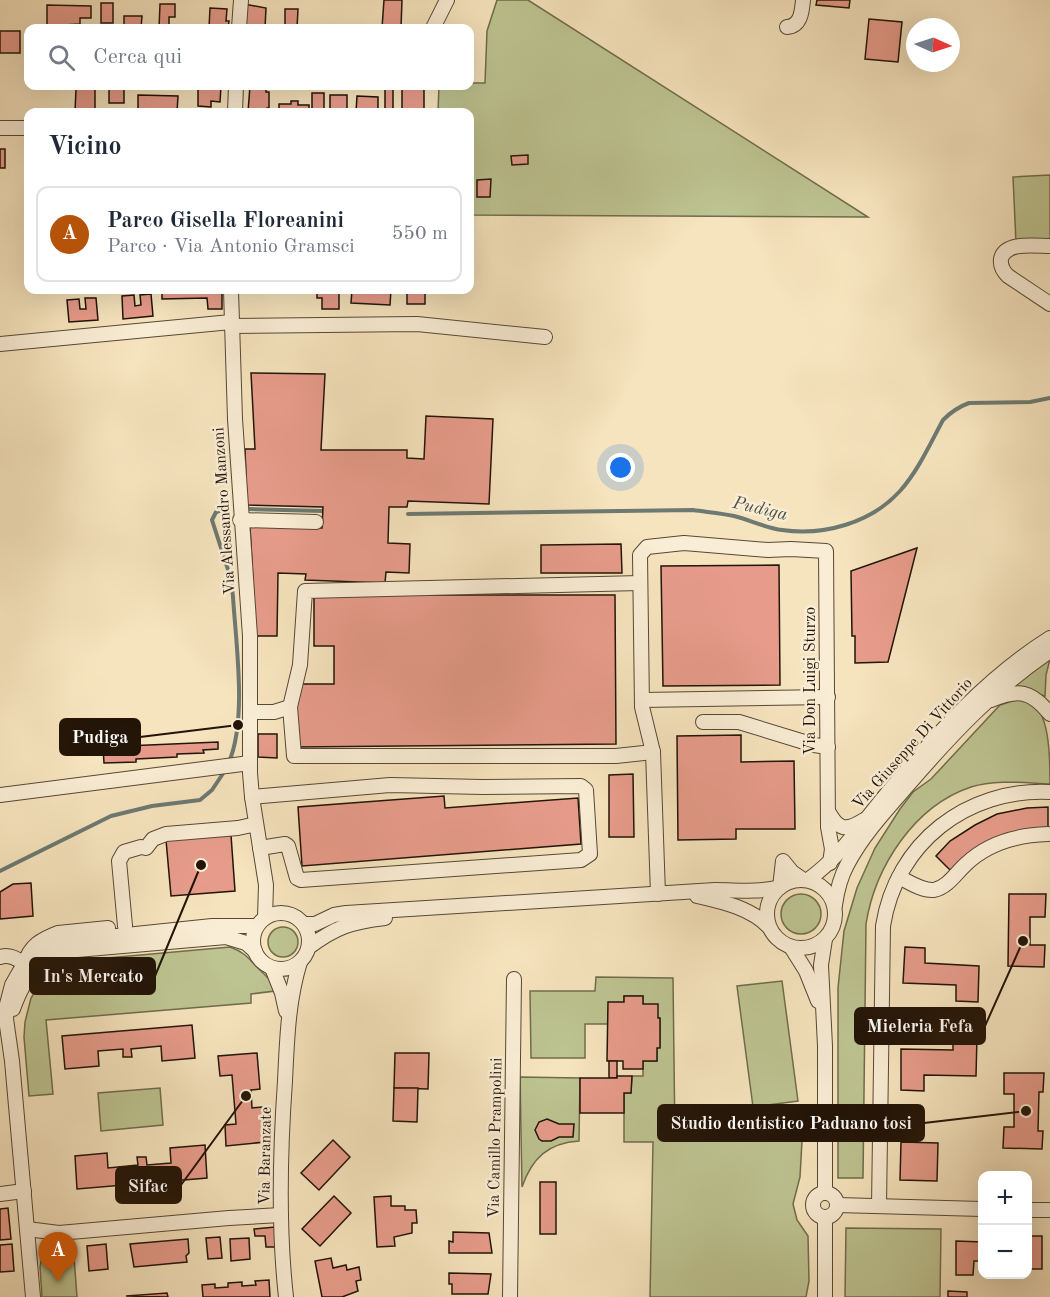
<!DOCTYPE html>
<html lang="it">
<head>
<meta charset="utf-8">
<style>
	:root { --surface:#fff; --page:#f6f6f7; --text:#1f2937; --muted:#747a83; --line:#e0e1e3; --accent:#b45309 }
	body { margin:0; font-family:"Old Standard TT",serif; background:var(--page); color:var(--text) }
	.controls { position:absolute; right:18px; bottom:18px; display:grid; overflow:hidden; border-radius:12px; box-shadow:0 6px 24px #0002 }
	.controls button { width:54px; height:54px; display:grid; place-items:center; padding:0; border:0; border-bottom:2px solid var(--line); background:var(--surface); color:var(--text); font:30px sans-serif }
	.compass { position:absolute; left:906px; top:18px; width:54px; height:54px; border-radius:50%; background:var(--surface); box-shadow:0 6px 24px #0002; rotate:93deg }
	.you { position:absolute; left:621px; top:468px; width:21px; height:21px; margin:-15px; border:4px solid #fff; border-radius:50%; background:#1a73e8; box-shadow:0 0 0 9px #1a73e833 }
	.badge { display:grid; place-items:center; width:39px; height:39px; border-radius:50%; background:var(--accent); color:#fff; font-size:20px; font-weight:700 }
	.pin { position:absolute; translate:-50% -50px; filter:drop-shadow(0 2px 3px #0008) }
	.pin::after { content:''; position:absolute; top:32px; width:21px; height:18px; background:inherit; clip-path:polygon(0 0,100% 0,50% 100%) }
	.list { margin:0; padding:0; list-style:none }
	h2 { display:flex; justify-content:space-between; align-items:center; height:78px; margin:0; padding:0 24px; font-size:26px }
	h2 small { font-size:20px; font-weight:400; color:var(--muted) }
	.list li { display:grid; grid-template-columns:39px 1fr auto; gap:18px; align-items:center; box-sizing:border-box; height:96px; margin:0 12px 12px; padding:0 12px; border:2px solid var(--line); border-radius:12px }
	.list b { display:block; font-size:22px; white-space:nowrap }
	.list p { margin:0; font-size:20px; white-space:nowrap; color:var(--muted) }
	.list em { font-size:20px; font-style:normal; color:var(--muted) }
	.icon { flex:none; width:33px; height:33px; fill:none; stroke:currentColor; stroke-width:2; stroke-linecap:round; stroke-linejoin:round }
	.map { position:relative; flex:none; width:1050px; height:1297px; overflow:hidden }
	.search { position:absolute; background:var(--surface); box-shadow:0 6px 24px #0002; left:24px; top:24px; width:450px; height:66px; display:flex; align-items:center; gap:15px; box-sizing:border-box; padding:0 21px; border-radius:12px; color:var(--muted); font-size:22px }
	.panel { position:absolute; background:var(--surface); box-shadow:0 6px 24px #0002; left:24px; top:108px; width:450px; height:186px; border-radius:12px }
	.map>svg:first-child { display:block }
</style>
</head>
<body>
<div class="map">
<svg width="1050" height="1297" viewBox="0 0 1050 1297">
	<rect width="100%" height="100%" fill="#f6e4be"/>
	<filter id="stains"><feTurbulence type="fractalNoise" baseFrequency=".00333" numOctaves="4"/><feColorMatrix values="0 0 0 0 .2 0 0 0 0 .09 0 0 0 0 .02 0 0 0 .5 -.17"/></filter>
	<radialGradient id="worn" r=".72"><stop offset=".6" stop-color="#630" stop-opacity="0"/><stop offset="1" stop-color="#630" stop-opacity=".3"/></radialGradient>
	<!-- green -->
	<g fill="#bdc491" stroke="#706c4c" stroke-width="1.5">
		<path d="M 497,0 L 528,0 L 868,217 L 470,215 L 470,112 L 438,112 L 439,86 L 470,86 L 470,83 L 485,83 L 487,31 Z"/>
		<path d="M 1050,175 L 1050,242 L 1016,243 L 1013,177 Z"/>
		<path d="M 1050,659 L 1046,675 L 1045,696 L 1014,688 L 1013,684 Z"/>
		<path d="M 1019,699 C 1023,700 1029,701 1033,703 C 1050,717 1050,760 1050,784 C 1025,783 996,779 971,787 C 914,806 875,867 866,924 L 863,1178 L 838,1178 L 838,988 L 844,931 L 857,888 L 875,848 L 900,809 L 913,792 L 931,779 L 1000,705 Z"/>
		<circle cx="801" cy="914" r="20"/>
		<circle cx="283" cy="942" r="15"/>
		<path d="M 230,947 C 247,953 250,961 261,971 C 268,978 272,981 275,991 L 251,994 L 251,1003 L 46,1020 L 53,1094 L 29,1096 L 24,1037 L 25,1022 L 31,998 L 45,975 L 73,961 Z"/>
		<path d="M 596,977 L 673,978 L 675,1141 L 802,1141 L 800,1177 L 793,1204 L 797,1220 L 808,1236 L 809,1281 L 806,1297 L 650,1297 L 653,1142 L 624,1142 L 624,1093 L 631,1093 L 632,1076 L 643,1076 L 643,1061 L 657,1061 L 657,1048 L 660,1047 L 660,1019 L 643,1004 L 643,996 L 624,996 L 624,1002 L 608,1024 L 585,1024 L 585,1058 L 531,1058 L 530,991 L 595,991 Z"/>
		<path d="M 782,981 L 798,1101 L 753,1107 L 737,986 Z"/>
		<path d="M 520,1077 L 580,1078 L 579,1141 C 548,1143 532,1158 522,1187 Z"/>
		<path d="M 160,1088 L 163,1125 L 101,1131 L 98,1093 Z"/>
		<path d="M 846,1228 L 941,1229 L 940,1297 L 845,1297 Z"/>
		<path d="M 73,1244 L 77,1297 L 42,1297 L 40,1267 L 42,1256 L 53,1246 Z"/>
	</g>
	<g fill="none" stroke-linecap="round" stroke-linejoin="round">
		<!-- stream -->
		<g stroke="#6d7972" stroke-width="4">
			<path d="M 229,508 L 216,512 L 212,520 L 231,579 L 233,597 C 236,644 247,720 229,762"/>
			<path d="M 249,509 L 323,511"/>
			<path d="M 408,514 L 693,510 C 706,512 721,513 734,516 C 750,520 766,528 782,530 C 824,536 871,523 900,491 C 918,471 930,444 943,420 C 951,412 958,407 969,403 L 1030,402 L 1050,398"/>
			<path d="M 0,871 L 111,816 L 152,806 L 200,800 L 212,790 L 226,769"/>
		</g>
	</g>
	<!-- building -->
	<g fill="#e79c8b" stroke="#221407" stroke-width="1.5">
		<path d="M 384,0 L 402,0 L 401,28 L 382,28 Z"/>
		<path d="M 817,0 L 850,0 L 849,8 L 816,5 Z"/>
		<rect x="101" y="3" width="12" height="20"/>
		<path d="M 160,4 L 175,4 L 175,17 L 169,17 L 169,28 L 159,28 Z"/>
		<path d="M 244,4 L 266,8 L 265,28 L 243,28 Z"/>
		<path d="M 47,5 L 91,6 L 91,18 L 80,18 L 80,24 L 47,26 Z"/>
		<path d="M 210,8 L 227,9 L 226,21 L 229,21 L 228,28 L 209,28 Z"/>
		<path d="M 285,9 L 298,9 L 297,28 L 285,28 Z"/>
		<path d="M 124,16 L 142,16 L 141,28 L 124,28 Z"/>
		<path d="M 869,19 L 902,22 L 898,62 L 865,59 Z"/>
		<rect x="0" y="31" width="20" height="22"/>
		<rect x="109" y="86" width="15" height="17"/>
		<path d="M 198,86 L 221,86 L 220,102 L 211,101 L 211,107 L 198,106 Z"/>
		<path d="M 250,86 L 266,86 L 266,92 L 269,92 L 269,108 L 267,108 L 266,112 L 248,112 Z"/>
		<rect x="402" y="86" width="22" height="26"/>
		<rect x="385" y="87" width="8" height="25"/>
		<path d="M 76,89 L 95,89 L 95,112 L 75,112 Z"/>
		<rect x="312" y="93" width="12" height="19"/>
		<path d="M 138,95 L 178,96 L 177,112 L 138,112 Z"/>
		<rect x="330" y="95" width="17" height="17"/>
		<path d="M 357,96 L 378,97 L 378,112 L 356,112 Z"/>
		<path d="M 291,101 L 298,101 L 298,105 L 309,105 L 309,112 L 279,112 L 279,104 L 291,104 Z"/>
		<rect x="0" y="149" width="5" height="19"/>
		<path d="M 528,155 L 528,164 L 512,165 L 511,156 Z"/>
		<path d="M 491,179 L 490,197 L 477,197 L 477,180 Z"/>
		<path d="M 162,290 L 222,290 L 222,309 L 208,309 L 207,298 L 162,299 Z"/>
		<path d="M 317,290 L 339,290 L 339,309 L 322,309 L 322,298 L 317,298 Z"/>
		<path d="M 352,290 L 391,290 L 390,305 L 351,303 Z"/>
		<rect x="407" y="290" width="18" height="14"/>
		<path d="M 151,294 L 153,316 L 123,319 L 122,296 L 134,295 L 135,306 L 141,305 L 140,295 Z"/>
		<path d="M 85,298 L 96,298 L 98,320 L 69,322 L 67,300 L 79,299 L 80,309 L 86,309 Z"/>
		<path d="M 251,373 L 325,374 L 321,450 L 407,450 L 407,458 L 424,459 L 426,416 L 493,419 L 489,504 L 408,501 L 407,507 L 389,507 L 388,543 L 410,544 L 409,573 L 386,572 L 385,583 L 305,580 L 306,574 L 278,573 L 277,636 L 256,636 L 250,527 L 322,528 L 323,507 L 247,505 L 245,449 L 255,449 Z"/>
		<path d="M 621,544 L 622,573 L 541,573 L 541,545 Z"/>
		<path d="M 917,548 L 888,662 L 855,663 L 855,636 L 852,636 L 851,571 Z"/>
		<path d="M 779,565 L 780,685 L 663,686 L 661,566 Z"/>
		<path d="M 314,595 L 615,595 L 616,744 L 295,747 L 298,684 L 334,684 L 334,646 L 314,646 Z"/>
		<path d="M 258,734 L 277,734 L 277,758 L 258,757 Z"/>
		<path d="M 741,735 L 741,762 L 794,761 L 795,829 L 736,829 L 736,839 L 678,840 L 677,736 Z"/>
		<path d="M 218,742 L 218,749 L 203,750 L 204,753 L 177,754 L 177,757 L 136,759 L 136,762 L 104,763 L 103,747 Z"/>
		<path d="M 633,774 L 634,837 L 609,837 L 609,775 Z"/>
		<path d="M 444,796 L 445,808 L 578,798 L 581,844 L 302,866 L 298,807 Z"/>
		<path d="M 1048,807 L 1048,830 L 964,859 L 952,872 L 936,856 L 950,841 L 975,825 L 997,814 L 1027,808 Z"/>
		<path d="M 231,835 L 235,891 L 171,896 L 166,840 Z"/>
		<path d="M 31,883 L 33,916 L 0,919 L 0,892 L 13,884 Z"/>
		<path d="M 1009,894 L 1046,894 L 1045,917 L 1030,917 L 1030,945 L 1045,945 L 1044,967 L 1008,966 Z"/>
		<path d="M 905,947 L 925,948 L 925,963 L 979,966 L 978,1002 L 956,1001 L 956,985 L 903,983 Z"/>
		<path d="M 624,996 L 643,996 L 643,1004 L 658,1004 L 658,1018 L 660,1018 L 660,1048 L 657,1048 L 657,1061 L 643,1061 L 643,1069 L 623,1069 L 623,1061 L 607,1061 L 608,1002 L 624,1002 Z"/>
		<path d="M 192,1025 L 195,1058 L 162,1061 L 161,1046 L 131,1049 L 132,1057 L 123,1057 L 123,1049 L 98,1051 L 99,1066 L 65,1069 L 62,1036 Z"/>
		<path d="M 953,1036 L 977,1037 L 976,1076 L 924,1075 L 924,1091 L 901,1090 L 901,1049 L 953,1050 Z"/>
		<path d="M 257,1053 L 260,1089 L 251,1090 L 252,1108 L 262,1107 L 265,1142 L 226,1146 L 225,1125 L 236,1124 L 232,1075 L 220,1076 L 218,1056 Z"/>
		<path d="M 395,1053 L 429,1053 L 428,1089 L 394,1088 Z"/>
		<rect x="609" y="1061" width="8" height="17"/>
		<path d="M 1004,1073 L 1044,1073 L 1043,1092 L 1039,1092 L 1038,1131 L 1043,1131 L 1042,1149 L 1003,1148 L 1004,1127 L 1014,1127 L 1014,1094 L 1004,1094 Z"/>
		<path d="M 617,1076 L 632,1076 L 631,1093 L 624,1093 L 624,1113 L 580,1113 L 580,1078 L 617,1078 Z"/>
		<path d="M 394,1088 L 418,1088 L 417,1122 L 393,1121 Z"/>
		<path d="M 547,1119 L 559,1124 L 574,1124 L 573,1137 L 559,1137 L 551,1141 L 542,1141 L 539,1139 L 535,1130 L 539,1122 Z"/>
		<path d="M 333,1140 L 350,1157 L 319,1190 L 301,1173 Z"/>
		<path d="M 901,1142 L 938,1143 L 937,1181 L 900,1180 Z"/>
		<path d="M 205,1145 L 207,1178 L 77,1189 L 75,1156 L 107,1153 L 108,1168 L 138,1165 L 137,1157 L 146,1157 L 147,1165 L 171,1163 L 170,1148 Z"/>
		<rect x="540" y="1182" width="16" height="52"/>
		<path d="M 334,1196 L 351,1213 L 320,1246 L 302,1229 Z"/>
		<path d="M 391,1196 L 391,1206 L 405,1206 L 405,1210 L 416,1210 L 417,1223 L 412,1223 L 412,1233 L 394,1237 L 395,1246 L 377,1247 L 374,1197 Z"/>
		<path d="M 8,1208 L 11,1239 L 0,1240 L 0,1209 Z"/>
		<path d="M 275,1227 L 276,1247 L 266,1247 L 265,1236 L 255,1236 L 254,1229 Z"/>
		<path d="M 453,1232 L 489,1233 L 492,1253 L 449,1253 L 449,1241 L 453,1242 Z"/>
		<path d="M 1028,1232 L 1029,1236 L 1042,1236 L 1042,1269 L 1028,1269 Z"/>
		<path d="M 220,1237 L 222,1258 L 208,1259 L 206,1238 Z"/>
		<path d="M 249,1238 L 250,1259 L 231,1261 L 230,1239 Z"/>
		<path d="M 188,1239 L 189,1253 L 186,1256 L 187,1262 L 134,1267 L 130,1244 Z"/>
		<path d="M 956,1241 L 982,1242 L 982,1261 L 974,1261 L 973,1275 L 956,1275 Z"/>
		<path d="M 12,1244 L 14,1271 L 0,1272 L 0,1245 Z"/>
		<path d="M 106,1244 L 108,1269 L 89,1271 L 87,1246 Z"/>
		<path d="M 331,1258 L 333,1268 L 346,1265 L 347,1270 L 359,1267 L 361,1280 L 356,1281 L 358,1291 L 342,1297 L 322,1297 L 315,1261 Z"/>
		<path d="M 449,1273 L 491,1274 L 488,1294 L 452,1294 L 452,1284 L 449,1284 Z"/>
		<path d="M 269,1280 L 270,1297 L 203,1297 L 202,1285 L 215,1284 L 215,1288 L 228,1287 L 228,1283 L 242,1282 L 242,1286 L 256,1285 L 255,1281 Z"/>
		<path d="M 948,1291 L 967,1292 L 967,1297 L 948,1297 Z"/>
		<path d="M 167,1293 L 168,1297 L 126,1296 Z"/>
	</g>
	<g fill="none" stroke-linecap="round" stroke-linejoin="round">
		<!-- minor casing -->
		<g stroke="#574835" stroke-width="16">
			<g id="minor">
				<path d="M 787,27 C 801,26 802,11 803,0"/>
				<path d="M 239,28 L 241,0"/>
				<path d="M 433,28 L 447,0"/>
				<path d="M 235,112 L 236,86"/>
				<path d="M 0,128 L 28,128"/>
				<path d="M 1050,246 C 1036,246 1005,241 1001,259 C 1000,266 1003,271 1008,276 L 1050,304"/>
				<path d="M 231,290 L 235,419 L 250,636 L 250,773 L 252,797 L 266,885 L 265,918"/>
				<path d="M 231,326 L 417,324 L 545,337"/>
				<path d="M 0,344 L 231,322"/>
				<path d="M 240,520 L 316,522"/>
				<path d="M 642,700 L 828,697"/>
				<path d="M 991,700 C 1018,689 1031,690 1050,714"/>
				<path d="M 290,707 L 294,756 L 616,756 L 653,752"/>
				<path d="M 250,712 L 274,712 L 290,707 L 300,665 L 305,591 L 640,583"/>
				<path d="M 703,722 L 739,722 L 814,745 L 828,747"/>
				<path d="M 0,795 L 250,763"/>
				<path d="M 252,797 L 390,785 L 483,787 L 581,786 L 586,790 L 590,854 L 581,860 L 301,880 L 297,878 L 288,846 L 285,844 L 260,848"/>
				<path d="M 828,811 C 839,831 846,831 864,820"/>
				<path d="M 899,877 C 909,882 922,891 934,890 C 948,887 956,873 966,864 C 988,843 1018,835 1048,834"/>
				<circle cx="801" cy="914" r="34"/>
				<path d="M 808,880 C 842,855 859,827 885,796 C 934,737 985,679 1050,638"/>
				<path d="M 658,894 L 653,752 L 642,707 L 640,555 L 647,547 L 684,543 L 768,550 L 791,549 L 826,551 L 828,827 L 832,849 L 830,863"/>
				<path d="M 697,896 C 723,902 751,908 769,927"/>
				<path d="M 835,905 C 837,891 840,878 847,865 C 862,836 886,810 908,785 C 951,735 995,688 1050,651"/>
				<circle cx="281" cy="941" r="28"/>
				<path d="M 304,924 L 315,924 L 334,915 L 346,913 L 715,890 C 739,890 755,893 780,887 L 783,861 L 792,872 L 802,879"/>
				<path d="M 125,926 L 119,861 L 124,852 L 141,847 L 146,848 L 153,839 L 166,834 L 238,828 L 256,824"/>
				<path d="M 825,939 L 821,965 L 825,1046 L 825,1193"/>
				<path d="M 309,947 C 336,927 351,922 385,918"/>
				<path d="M 791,947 L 806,971 L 818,1001"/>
				<path d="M 0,957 C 10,954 17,959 25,964 C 29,946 42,939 58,933 L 108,928"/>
				<path d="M 272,968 L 282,993 L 286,1011"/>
				<path d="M 13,1009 C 26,972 40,959 77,950 L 226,937 L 246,943 L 255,951"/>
				<circle cx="825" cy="1205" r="12"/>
				<path d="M 0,1194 L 24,1191"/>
				<path d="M 837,1205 L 982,1209"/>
				<path d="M 879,1206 L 883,926 C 896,843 967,788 1050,792"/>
				<path d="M 1028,1210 L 1050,1210"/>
				<path d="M 825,1218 L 825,1297"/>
				<path d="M 27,1229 L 59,1233 L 229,1218 L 281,1215"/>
				<path d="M 33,1297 L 12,1061 L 6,1019 L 7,1004 L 12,985 L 20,971 L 30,958 L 41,950 L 69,941 L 212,926 L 257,926"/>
				<path d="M 286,1297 C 278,1226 280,1152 285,1081 C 287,1040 288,1001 300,962"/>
				<path d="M 510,1297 L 514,979"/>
			</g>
		</g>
		<!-- minor -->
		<use href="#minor" stroke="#f9edd5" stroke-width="14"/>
	</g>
	<g text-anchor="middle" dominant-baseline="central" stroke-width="5" stroke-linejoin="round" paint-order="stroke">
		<!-- street labels -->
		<g font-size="16" fill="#221407" stroke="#f9edd5">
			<text transform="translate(225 511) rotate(-94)">Via Alessandro Manzoni</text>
			<text transform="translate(811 681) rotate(-90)">Via Don Luigi Sturzo</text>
			<text transform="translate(913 744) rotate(-48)">Via Giuseppe Di Vittorio</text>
			<text transform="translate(496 1138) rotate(-89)">Via Camillo Prampolini</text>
			<text transform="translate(266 1156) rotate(-89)">Via Baranzate</text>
		</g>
		<!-- water labels -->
		<g font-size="18" font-style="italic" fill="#4e4f46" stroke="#f9edd5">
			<text transform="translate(760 509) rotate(13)">Pudiga</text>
		</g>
	</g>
	<!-- callouts -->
	<path fill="none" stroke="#221407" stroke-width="2" d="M238 725L140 737M201 865L155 976M1023 941L985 1026M1026 1111L924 1123M246 1096L181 1185"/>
	<g fill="#221407" stroke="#f9edd5" stroke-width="2">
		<circle cx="238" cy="725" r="6"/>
		<circle cx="201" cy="865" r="6"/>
		<circle cx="1023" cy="941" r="6"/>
		<circle cx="1026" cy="1111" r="6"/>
		<circle cx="246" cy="1096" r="6"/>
	</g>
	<g fill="#221407" stroke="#221407" stroke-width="2">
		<rect x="60" y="719" width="80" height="36" rx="6"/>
		<rect x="30" y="958" width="125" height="36" rx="6"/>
		<rect x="855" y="1008" width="130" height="36" rx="6"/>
		<rect x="658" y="1105" width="266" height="36" rx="6"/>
		<rect x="116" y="1167" width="65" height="36" rx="6"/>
	</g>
	<g font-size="18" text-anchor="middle" font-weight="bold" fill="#fff">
		<text x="100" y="743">Pudiga</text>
		<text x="93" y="982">In's Mercato</text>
		<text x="920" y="1032">Mieleria Fefa</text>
		<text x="791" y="1129">Studio dentistico Paduano tosi</text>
		<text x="148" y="1192">Sifac</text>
	</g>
	<rect width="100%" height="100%" filter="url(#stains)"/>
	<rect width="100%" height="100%" fill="url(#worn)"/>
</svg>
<div class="controls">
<button>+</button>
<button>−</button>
</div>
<svg class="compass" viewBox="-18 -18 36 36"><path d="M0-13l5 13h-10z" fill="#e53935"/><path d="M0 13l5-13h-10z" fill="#747a83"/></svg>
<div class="you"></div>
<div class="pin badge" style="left:58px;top:1282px">A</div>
<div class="search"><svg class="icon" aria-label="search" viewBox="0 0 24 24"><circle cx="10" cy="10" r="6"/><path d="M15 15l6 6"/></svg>Cerca qui</div>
<section class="panel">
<h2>Vicino<small></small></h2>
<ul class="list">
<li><span class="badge">A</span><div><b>Parco Gisella Floreanini</b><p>Parco · Via Antonio Gramsci</p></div><em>550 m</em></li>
</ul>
</section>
</div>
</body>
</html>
